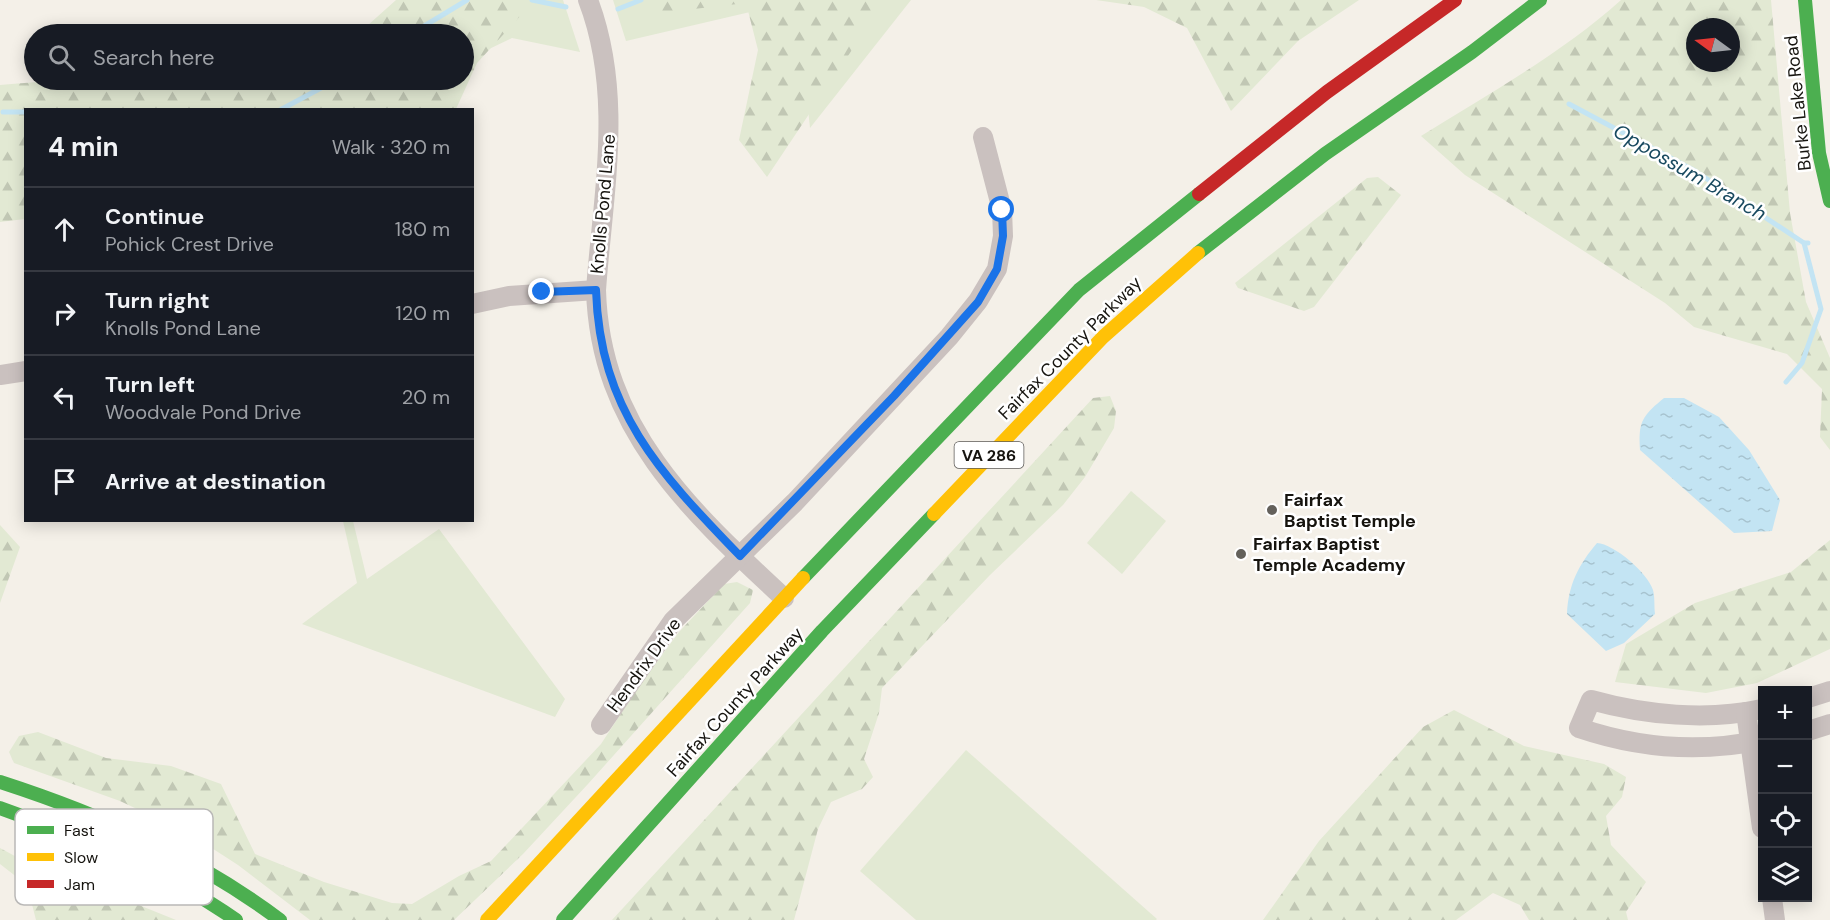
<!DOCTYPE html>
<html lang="en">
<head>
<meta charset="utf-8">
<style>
	:root { --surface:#171b24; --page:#242831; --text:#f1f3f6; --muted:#9ea1a6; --line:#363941 }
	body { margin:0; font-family:"DM Sans",sans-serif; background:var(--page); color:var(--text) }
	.controls { position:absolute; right:18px; bottom:18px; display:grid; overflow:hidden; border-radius:0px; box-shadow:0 3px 15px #0003 }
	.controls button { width:54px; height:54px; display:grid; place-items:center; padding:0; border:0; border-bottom:2px solid var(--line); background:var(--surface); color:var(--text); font:30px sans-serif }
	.compass { position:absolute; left:1686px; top:18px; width:54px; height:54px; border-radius:50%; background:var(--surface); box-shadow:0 3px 15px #0003; rotate:285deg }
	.stop { position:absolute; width:18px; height:18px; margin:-14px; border:4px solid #1a73e8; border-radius:50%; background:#fff }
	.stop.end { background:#1a73e8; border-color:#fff; box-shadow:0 2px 6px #0008 }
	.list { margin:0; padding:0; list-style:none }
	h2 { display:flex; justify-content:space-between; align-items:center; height:78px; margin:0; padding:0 24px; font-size:26px }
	h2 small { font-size:20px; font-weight:400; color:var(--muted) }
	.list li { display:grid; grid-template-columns:39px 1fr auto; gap:18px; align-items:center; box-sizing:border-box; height:84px; padding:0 24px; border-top:2px solid var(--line) }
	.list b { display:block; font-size:22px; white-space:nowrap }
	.list p { margin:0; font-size:20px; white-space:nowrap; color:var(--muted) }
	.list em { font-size:20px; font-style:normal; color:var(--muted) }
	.icon { flex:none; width:33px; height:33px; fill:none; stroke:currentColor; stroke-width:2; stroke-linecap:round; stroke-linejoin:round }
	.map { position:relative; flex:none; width:1830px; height:920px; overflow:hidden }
	.search { position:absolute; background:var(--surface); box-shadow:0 3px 15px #0003; left:24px; top:24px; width:450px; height:66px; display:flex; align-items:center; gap:15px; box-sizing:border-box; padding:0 21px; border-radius:33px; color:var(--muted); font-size:22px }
	.panel { position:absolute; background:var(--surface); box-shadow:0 3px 15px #0003; left:24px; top:108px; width:450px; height:414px; border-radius:0px }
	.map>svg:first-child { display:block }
</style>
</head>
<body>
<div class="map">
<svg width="1830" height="920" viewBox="0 0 1830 920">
	<defs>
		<pattern id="forest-firs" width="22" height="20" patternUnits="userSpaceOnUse" patternTransform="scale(1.5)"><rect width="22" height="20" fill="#e2e9d3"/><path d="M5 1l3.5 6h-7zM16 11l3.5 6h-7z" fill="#c1c7b4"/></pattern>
		<pattern id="water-ripples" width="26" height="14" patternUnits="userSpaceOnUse" patternTransform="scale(1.5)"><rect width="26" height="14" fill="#c3e4f3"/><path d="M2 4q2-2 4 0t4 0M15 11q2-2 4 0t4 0" fill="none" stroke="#a7c3cf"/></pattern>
	</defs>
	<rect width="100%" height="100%" fill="#f4f0e8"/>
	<!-- green -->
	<g fill="#e2e9d3">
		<path d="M 405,0 L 563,0 L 580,52 L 512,38 L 464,61 L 464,34 L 401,34 Z"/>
		<path d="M 613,0 L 911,0 L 810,128 L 797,1 L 626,41 Z"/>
		<path d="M 1131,491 L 1166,521 L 1122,574 L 1087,543 Z"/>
		<path d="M 343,521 L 353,521 L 367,579 L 439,529 L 565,699 L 555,717 L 302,624 L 357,583 Z"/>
		<path d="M 966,750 L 1157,919 L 1156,920 L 916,920 L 860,871 Z"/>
	</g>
	<!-- forest -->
	<g fill="url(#forest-firs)" fill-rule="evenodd">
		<path d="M 396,0 L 535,0 L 477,63 L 456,109 L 26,110 L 25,219 L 0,222 L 0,85 C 62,79 123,80 185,80 C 208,80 233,86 254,80 L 464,80 L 464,34 L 358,34 Z"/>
		<path d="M 638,0 L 893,0 L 878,11 L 767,177 L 739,140 L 758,50 L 746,3 L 650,14 Z"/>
		<path d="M 1096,0 L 1359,0 L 1298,41 L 1231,111 L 1187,28 L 1144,7 Z"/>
		<path d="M 1621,0 L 1771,0 L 1790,213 L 1806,302 L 1830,358 L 1830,450 L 1820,437 L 1822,389 L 1787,354 L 1694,327 L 1665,303 L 1465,175 L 1421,136 C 1488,94 1561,54 1621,0 ZM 1695,27 L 1731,27 L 1731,63 L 1695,63 Z"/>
		<path d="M 1378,177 L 1401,195 L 1314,307 L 1304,311 L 1238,288 L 1235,283 L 1367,178 Z"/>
		<path d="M 1110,396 L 1116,411 L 1114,428 L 1085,477 L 1063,505 L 990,575 L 882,688 L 879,713 L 864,759 L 873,777 L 862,789 L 831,802 L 818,829 L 794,920 L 612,920 L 1093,398 Z"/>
		<path d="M 0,525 L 20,547 L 0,603 Z"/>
		<path d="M 1830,540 L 1830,649 L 1757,683 L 1706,693 L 1615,682 L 1626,644 L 1695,603 L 1791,572 Z"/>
		<path d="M 737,582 L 753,590 L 750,603 L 588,784 L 523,854 L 454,920 L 310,920 L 238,865 L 190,834 L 120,801 L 14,763 L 9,752 L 19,736 L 38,732 L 106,758 L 171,766 L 221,784 L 255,854 L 324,882 L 392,903 L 412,904 L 459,876 L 491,861 L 601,744 L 641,683 L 679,632 L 724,584 Z"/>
		<path d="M 1454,710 L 1524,746 L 1604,764 L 1626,777 L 1622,797 L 1606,816 L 1611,845 L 1646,882 L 1626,912 L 1628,920 L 1529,920 L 1520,905 L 1493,893 L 1456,920 L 1263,920 L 1319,841 L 1423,727 Z"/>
		<path d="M 0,848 L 24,861 L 60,857 L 84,866 L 119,897 L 176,920 L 36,920 L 27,885 L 0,864 Z"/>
	</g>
	<!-- water -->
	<g fill="url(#water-ripples)">
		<path d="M 1664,398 L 1684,398 L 1719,417 L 1749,450 L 1780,500 L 1772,531 L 1734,533 L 1640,450 C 1638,422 1642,416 1664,398 Z"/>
		<path d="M 1597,543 C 1614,544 1648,573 1653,590 C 1655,597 1654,606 1655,614 L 1624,643 L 1606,651 L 1567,614 C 1568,585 1579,564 1597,543 Z"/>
	</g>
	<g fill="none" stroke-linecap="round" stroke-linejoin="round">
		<!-- stream -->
		<g stroke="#c3e4f3" stroke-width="5">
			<path d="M 532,0 L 566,7"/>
			<path d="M 618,9 L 641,0"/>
			<path d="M 411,34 L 467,0"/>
			<path d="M 1569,104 L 1695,171 L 1804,243 L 1808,243"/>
			<path d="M 280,110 L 336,80"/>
			<path d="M 3,112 L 26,112"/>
			<path d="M 1786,382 L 1802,363 L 1821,309 L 1804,243"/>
		</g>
		<!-- street -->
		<g stroke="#cac1bf" stroke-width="20">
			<path d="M 588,0 C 624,94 603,193 596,290 C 600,428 689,510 784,598"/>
			<path d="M 472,304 L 509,296 L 596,290"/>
			<path d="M 0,375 L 26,371"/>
			<path d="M 1808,698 L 1830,691"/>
			<path d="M 1762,709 C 1707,721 1645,715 1591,700 L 1579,728 C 1638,748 1701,753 1762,740"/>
			<path d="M 1746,712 L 1762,828"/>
			<path d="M 601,725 L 673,621 L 795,502 L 949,337 L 978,301 L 997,269 L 1003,236 L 1002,210 L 983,137"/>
			<path d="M 1808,731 L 1830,724"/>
			<path d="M 1772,898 L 1775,920"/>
		</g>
		<!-- fast -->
		<g stroke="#4caf50" stroke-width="14">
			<path d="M 1805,0 L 1819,153 L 1830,201"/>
			<path d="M 1198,253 L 1325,154 L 1472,52 L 1540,0"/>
			<path d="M 803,578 L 1079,290 L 1199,194"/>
			<path d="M 0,782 C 102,815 194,856 280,920"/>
			<path d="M 0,808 C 83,838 163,869 236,920"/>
			<path d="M 563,920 L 822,631 L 934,514"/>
		</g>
		<!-- slow -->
		<g stroke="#ffc107" stroke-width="14">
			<path d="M 934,514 L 1103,337 L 1198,253"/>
			<path d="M 487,920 L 803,578"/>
		</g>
		<!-- jam -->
		<path stroke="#c62828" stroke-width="14" d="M 1199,194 L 1327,92 L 1455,0"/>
	</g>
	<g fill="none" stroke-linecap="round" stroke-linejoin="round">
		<!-- route -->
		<path stroke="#1a73e8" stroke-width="8" d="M 542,292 L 596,290 C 600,412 661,474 740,556 L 894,396 L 978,302 L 997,269 L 1003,236 L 1002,210"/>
	</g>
	<!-- markers -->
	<g fill="#64615b" stroke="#fff" stroke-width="2">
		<circle cx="1272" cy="510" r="6"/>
		<circle cx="1241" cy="554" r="6"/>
	</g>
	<g text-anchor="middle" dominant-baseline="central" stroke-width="5" stroke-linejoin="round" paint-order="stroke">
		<!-- shield labels -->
		<rect fill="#fff" stroke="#5c5a57" stroke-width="1.5" x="954.5" y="442" width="69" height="26" rx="4.5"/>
		<g font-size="16" font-weight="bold" fill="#16140f">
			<text x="989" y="455">VA 286</text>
		</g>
		<!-- street labels -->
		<g font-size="18" fill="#16140f" stroke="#fff">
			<text transform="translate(1798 103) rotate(-96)">Burke Lake Road</text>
			<text transform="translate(603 204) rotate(-85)">Knolls Pond Lane</text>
			<text transform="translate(1070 348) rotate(-45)">Fairfax County Parkway</text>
			<text transform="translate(644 665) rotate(-54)">Hendrix Drive</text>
			<text transform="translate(735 702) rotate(-48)">Fairfax County Parkway</text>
		</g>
		<!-- poi labels -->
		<g font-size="18" font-weight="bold" fill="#16140f" stroke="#fff" text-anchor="start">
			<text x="1284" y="500">Fairfax<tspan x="1284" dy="21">Baptist Temple</tspan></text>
			<text x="1253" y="544">Fairfax Baptist<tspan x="1253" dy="21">Temple Academy</tspan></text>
		</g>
		<!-- water labels -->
		<g font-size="20" font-style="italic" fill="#18495f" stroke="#fff">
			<text transform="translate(1690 172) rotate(30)">Oppossum Branch</text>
		</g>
	</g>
	<!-- legend -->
	<rect x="15" y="809" width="198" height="96" rx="9" fill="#fff" stroke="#b9b8b7" stroke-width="1.5"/>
	<rect x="27" y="826" width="27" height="8" fill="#4caf50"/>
	<rect x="27" y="853" width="27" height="8" fill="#ffc107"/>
	<rect x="27" y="880" width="27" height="8" fill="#c62828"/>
	<g font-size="16" fill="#16140f">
		<text x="64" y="836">Fast</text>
		<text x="64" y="863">Slow</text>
		<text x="64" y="890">Jam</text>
	</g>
</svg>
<div class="controls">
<button>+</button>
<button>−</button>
<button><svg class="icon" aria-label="locate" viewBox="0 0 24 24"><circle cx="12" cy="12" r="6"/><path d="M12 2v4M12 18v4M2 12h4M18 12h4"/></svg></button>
<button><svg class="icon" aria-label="layers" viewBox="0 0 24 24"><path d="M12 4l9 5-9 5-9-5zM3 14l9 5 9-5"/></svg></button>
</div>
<svg class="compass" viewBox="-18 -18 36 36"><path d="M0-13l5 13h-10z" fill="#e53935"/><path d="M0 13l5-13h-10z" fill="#9ea1a6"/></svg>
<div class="stop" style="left:1002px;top:210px"></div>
<div class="stop end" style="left:542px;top:292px"></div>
<div class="search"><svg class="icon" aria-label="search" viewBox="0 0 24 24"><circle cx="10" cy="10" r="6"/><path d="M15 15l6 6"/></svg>Search here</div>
<section class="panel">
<h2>4 min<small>Walk · 320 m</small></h2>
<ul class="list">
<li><svg class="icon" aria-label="ahead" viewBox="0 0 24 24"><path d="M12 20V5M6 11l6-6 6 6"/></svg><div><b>Continue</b><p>Pohick Crest Drive</p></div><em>180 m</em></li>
<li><svg class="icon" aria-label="right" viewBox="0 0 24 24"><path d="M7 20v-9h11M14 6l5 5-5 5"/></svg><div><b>Turn right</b><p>Knolls Pond Lane</p></div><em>120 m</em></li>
<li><svg class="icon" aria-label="left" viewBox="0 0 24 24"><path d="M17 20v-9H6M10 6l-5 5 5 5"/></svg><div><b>Turn left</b><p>Woodvale Pond Drive</p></div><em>20 m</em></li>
<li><svg class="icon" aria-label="arrive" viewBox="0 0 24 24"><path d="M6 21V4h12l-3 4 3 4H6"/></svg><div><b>Arrive at destination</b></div></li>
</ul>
</section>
</div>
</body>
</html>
